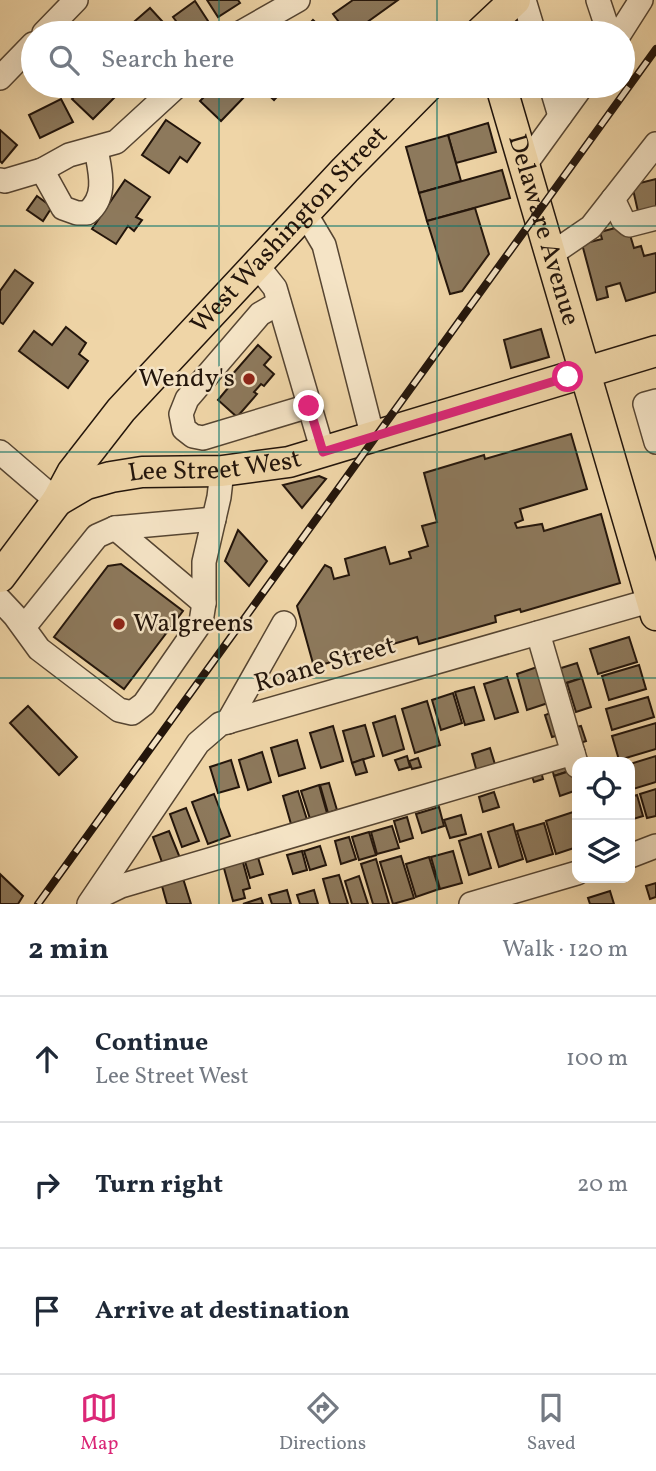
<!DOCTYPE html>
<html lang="en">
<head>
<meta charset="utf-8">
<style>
	:root { --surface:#fff; --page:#f6f6f7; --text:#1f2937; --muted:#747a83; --line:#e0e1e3; --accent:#db2777 }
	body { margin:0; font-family:Vollkorn,serif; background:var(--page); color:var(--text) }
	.controls { position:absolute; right:21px; bottom:21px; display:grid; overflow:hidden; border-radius:14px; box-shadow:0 7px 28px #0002 }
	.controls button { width:63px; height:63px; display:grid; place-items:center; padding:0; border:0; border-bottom:2px solid var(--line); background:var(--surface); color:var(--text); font:35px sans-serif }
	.stop { position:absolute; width:21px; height:21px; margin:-16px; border:5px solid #db2777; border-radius:50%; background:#fff }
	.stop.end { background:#db2777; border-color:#fff; box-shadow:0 2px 7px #0008 }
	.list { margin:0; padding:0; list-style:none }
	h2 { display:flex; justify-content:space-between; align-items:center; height:91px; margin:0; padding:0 28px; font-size:30px }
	h2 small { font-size:23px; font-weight:400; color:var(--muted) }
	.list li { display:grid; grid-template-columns:46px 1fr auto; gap:21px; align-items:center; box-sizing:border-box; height:126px; padding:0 28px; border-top:2px solid var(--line) }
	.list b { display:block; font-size:26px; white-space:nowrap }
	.list p { margin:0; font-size:23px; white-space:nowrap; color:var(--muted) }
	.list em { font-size:23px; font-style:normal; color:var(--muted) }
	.icon { flex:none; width:38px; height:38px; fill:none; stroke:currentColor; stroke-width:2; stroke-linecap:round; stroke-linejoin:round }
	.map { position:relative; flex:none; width:656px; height:904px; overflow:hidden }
	.search { position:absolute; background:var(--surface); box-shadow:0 7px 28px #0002; left:21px; right:21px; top:21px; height:77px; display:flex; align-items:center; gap:18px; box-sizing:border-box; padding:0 24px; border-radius:38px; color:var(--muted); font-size:26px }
	.sheet { height:469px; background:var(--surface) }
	nav { display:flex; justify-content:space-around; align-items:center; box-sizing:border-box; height:98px; border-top:2px solid var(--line); background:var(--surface); font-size:19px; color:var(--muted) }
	nav a { display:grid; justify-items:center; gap:4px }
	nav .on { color:var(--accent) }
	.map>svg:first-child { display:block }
</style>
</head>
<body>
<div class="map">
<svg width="656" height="904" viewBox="0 0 656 904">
	<rect width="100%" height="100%" fill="#efd5a7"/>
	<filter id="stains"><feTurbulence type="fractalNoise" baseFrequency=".00286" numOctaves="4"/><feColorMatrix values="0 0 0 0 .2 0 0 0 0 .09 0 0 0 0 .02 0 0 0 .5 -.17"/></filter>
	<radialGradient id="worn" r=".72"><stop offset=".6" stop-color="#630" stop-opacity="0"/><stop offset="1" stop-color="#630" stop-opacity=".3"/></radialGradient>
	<!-- building -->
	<g fill="#8d795c" stroke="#23150b" stroke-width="2">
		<path d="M 207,0 L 238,0 L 240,3 L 218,17 Z"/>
		<path d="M 353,0 L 398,0 L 352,33 L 347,33 L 333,14 Z"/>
		<path d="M 195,1 L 208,21 L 191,33 L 185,33 L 173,17 Z"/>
		<path d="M 150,8 L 173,33 L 133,33 L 128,27 Z"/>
		<path d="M 313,20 L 327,33 L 291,33 L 297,27 L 302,32 Z"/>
		<path d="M 85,86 L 121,86 L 124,88 L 93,119 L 72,99 Z"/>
		<path d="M 215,86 L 238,86 L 247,94 L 221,121 L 200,101 Z"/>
		<path d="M 259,86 L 287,86 L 274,100 Z"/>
		<path d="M 61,99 L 73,122 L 40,138 L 29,115 Z"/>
		<path d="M 166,120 L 200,143 L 187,162 L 180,157 L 169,173 L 142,155 Z"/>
		<path d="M 488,123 L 496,152 L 456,163 L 448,135 Z"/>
		<path d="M 0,130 L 17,145 L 2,163 L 0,161 Z"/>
		<path d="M 448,135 L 461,181 L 419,193 L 406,147 Z"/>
		<path d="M 502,170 L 510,198 L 427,221 L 419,193 Z"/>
		<path d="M 656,179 L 656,212 L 639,216 L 632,185 Z"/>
		<path d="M 125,180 L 150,197 L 136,217 L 142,220 L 134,231 L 128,226 L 116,244 L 92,229 Z"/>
		<path d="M 37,196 L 52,207 L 43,221 L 27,210 Z"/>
		<path d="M 475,208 L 489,254 L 462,291 L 450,294 L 427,221 Z"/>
		<path d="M 627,225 L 634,248 L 641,246 L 644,256 L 656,253 L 656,292 L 626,301 L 620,283 L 606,287 L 608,297 L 597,300 L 582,244 L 602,239 L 600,232 Z"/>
		<path d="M 15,270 L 33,283 L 3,324 L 0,322 L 0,291 Z"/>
		<path d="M 66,327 L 86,343 L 79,354 L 88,361 L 68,388 L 19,351 L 34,331 L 52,345 Z"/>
		<path d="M 541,329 L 549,357 L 511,368 L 504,340 Z"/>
		<path d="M 258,345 L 271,357 L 264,365 L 274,374 L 264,386 L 261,384 L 254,392 L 257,394 L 237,417 L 218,400 L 228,388 L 224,384 Z"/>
		<path d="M 571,434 L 587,489 L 520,509 L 523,520 L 515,523 L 517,528 L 542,524 L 544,531 L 601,514 L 620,583 L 521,612 L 520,609 L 495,616 L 496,622 L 419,644 L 417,637 L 314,667 L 297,606 L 325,565 L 331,568 L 334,579 L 349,575 L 345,559 L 385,547 L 390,564 L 411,558 L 409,552 L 428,546 L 422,526 L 437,522 L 424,473 L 484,455 L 485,459 Z"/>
		<path d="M 319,476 L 326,479 L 302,508 L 283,485 Z"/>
		<path d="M 238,530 L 267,561 L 249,586 L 225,561 Z"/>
		<path d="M 121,564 L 183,611 L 124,689 L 54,637 L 108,566 Z"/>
		<path d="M 629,637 L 637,662 L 598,674 L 590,649 Z"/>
		<path d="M 577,663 L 582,678 L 559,685 L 555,670 Z"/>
		<path d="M 639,665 L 646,689 L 609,700 L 602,676 Z"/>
		<path d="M 537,667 L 548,703 L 527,710 L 517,674 Z"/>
		<path d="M 507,677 L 518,712 L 495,719 L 484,684 Z"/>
		<path d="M 582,678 L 591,707 L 576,712 L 567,683 Z"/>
		<path d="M 474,687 L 484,720 L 465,725 L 455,692 Z"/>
		<path d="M 453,693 L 462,723 L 441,730 L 432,700 Z"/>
		<path d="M 648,697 L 654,717 L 612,730 L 606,709 Z"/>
		<path d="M 427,701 L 440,745 L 415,753 L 402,709 Z"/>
		<path d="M 28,706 L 77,757 L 59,775 L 10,723 Z"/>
		<path d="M 556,711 L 563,734 L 552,737 L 545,715 Z"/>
		<path d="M 395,716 L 404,749 L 383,756 L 373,723 Z"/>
		<path d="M 656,723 L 656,749 L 619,760 L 612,736 Z"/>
		<path d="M 365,725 L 374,756 L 352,763 L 343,731 Z"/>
		<path d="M 333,726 L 343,761 L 321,768 L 310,733 Z"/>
		<path d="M 581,726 L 586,741 L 577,744 L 572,728 Z"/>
		<path d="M 297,740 L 305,768 L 279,776 L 271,748 Z"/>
		<path d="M 490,748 L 497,771 L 478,776 L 472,754 Z"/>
		<path d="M 262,752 L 271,782 L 248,790 L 239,760 Z"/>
		<path d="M 407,756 L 410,767 L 399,770 L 395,760 Z"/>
		<path d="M 656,756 L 656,782 L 630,790 L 630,764 Z"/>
		<path d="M 418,758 L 421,767 L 412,769 L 409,761 Z"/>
		<path d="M 363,759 L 367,772 L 356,775 L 352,763 Z"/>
		<path d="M 231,760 L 239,787 L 218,793 L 210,767 Z"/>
		<path d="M 566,761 L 569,771 L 554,776 L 551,765 Z"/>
		<path d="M 540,768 L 543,779 L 534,782 L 530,771 Z"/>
		<path d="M 573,770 L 577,790 L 560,796 L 554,776 Z"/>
		<path d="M 329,783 L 337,810 L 328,813 L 320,785 Z"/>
		<path d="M 319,785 L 329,820 L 312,825 L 301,791 Z"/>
		<path d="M 656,789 L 656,816 L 647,818 L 640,794 Z"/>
		<path d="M 298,791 L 309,826 L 293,831 L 283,796 Z"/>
		<path d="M 494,792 L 499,807 L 483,812 L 479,797 Z"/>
		<path d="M 214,794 L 230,836 L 208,844 L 192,802 Z"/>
		<path d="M 637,795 L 643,816 L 630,820 L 630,797 Z"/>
		<path d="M 439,807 L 444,826 L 422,833 L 416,814 Z"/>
		<path d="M 186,808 L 199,841 L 182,847 L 170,814 Z"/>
		<path d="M 573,812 L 577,826 L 577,847 L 556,854 L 546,821 Z"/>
		<path d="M 461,815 L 466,834 L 450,838 L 444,820 Z"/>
		<path d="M 407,817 L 413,838 L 400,842 L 394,821 Z"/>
		<path d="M 544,823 L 553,854 L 527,862 L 517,831 Z"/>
		<path d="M 513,824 L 523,859 L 499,867 L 488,832 Z"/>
		<path d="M 392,826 L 399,848 L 377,854 L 371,832 Z"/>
		<path d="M 169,831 L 180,858 L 163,865 L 153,837 Z"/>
		<path d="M 369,832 L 376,855 L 359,860 L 352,837 Z"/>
		<path d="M 481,834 L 491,868 L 469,875 L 459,841 Z"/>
		<path d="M 349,837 L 356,859 L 341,864 L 335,841 Z"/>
		<path d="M 320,846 L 326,865 L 310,870 L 304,851 Z"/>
		<path d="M 256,851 L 263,874 L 250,878 L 243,855 Z"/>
		<path d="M 302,851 L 307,870 L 293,874 L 287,855 Z"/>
		<path d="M 453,851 L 462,883 L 440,889 L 431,857 Z"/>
		<path d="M 241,855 L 250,888 L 243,890 L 245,898 L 233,901 L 222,861 Z"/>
		<path d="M 401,856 L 414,898 L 393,904 L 380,862 Z"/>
		<path d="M 429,857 L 439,889 L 416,897 L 406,864 Z"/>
		<path d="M 376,859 L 389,904 L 373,904 L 361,864 Z"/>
		<path d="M 181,872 L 191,904 L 167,904 L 160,879 Z"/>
		<path d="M 0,874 L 23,896 L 18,904 L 0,904 Z"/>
		<path d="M 339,875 L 348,904 L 330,904 L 323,879 Z"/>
		<path d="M 359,876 L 368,904 L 352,904 L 345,881 Z"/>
		<path d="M 656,883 L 656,897 L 650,899 L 646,886 Z"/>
		<path d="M 287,890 L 291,904 L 272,904 L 269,895 Z"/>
		<path d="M 314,890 L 318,904 L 300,904 L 297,895 Z"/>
		<path d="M 610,891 L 614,904 L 590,904 L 588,898 Z"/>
		<path d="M 261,898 L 263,904 L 243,904 Z"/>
	</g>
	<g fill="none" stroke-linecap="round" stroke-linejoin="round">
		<!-- minor casing -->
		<g stroke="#564532" stroke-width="26">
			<g id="minor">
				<path d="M 524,0 L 534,33"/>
				<path d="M 598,0 L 609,33"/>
				<path d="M 44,33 L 76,0"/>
				<path d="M 240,33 L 298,0"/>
				<path d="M 620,33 L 641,0"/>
				<path d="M 0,78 L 33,44"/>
				<path d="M 551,86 L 560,116"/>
				<path d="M 524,166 L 582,86"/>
				<path d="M 42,170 L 63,208 L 77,213 L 87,213 C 108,197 100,171 96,149"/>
				<path d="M 0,180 L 5,181 L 42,170 L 69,155 L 116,142 L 177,86"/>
				<path d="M 613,199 L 623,220 L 629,225 L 656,218"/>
				<path d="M 305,213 L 324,245 L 373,438"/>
				<path d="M 550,255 L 591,227 L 656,144"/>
				<path d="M 256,264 L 275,288 L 323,452"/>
				<path d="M 279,303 L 260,314 L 187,399 L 181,414 L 184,429 L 193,436 L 203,438 L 309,406"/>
				<path d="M 656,401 L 645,404 L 656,442"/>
				<path d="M 0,452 L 57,501"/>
				<path d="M 115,528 L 204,603"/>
				<path d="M 0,600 L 15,616 L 39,649 L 119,710 L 132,713 L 144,704 L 201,622 L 204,603 L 204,562 L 219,497 L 222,471"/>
				<path d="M 24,627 L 97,536 L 115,528 L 214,519"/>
				<path d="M 538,633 L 573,753"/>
				<path d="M 228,722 L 284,623"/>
				<path d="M 630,856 L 656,846"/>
				<path d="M 94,899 L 121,886 L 573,753 L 577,766"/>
				<path d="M 89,904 L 198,743 L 220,724 L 656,599"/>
				<path d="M 471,904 L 577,873"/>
			</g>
		</g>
		<!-- major casing -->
		<g stroke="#23150b" stroke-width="33">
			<g id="major">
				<path d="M 480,33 L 515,0"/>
				<path id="s1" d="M 501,86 L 656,615"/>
				<path id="s2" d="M 57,501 L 86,484 L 111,477 L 142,472 L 222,471 L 289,462 L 656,351"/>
				<path id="s3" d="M 0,577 L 57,501 L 72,473 L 121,410 L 345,170 L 428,86"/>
			</g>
		</g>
		<!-- minor -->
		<use href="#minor" stroke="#f5e4c6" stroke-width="23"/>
		<!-- major -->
		<use href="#major" stroke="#efd5a7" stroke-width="30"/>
		<!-- rail casing -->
		<g stroke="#23150b" stroke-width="8">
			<path id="rail" d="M 38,904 L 656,49"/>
		</g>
		<!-- rail -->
		<use href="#rail" stroke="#f5e4c6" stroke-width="5" stroke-dasharray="16" stroke-linecap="butt"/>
	</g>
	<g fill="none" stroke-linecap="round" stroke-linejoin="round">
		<!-- route -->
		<path stroke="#db2777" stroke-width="9" d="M 309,406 L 323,452 L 568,377"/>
	</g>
	<!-- grid -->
	<path fill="none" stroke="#0f766e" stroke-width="2" stroke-opacity="0.55" d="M 219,0 L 219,33M 437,0 L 437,33M 219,86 L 219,904M 437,86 L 437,904M 0,226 L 656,226M 0,452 L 656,452M 0,678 L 656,678"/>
	<!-- markers -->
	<g fill="#8f2418" stroke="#f5e4c6" stroke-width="2.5">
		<circle cx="249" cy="379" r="7"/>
		<circle cx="119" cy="624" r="7"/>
	</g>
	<g text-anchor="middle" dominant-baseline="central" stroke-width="5" stroke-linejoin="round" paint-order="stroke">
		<!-- street labels -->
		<g font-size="26" fill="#23150b" stroke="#f5e4c6">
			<text stroke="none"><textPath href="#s1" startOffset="150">Delaware Avenue</textPath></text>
			<text stroke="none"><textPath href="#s3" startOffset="453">West Washington Street</textPath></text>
			<text stroke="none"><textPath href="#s2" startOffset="164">Lee Street West</textPath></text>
			<text transform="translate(325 665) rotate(-16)">Roane Street</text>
		</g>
		<!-- poi labels -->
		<g font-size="26" fill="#23150b" stroke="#f5e4c6" text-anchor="end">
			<text x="235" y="379">Wendy's</text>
			<text x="133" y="624" text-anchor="start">Walgreens</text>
		</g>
	</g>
	<rect width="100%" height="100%" filter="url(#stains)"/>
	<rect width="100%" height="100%" fill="url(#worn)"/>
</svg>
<div class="controls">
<button><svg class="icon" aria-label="locate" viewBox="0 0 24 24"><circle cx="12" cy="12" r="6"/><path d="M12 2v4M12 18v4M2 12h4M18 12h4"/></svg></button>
<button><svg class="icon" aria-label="layers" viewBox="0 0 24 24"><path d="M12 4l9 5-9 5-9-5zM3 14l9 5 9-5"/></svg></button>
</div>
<div class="stop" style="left:568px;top:377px"></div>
<div class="stop end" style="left:309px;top:406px"></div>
<div class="search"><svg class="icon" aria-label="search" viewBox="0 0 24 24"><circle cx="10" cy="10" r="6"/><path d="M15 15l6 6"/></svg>Search here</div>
</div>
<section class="sheet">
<h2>2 min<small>Walk · 120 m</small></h2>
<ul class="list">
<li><svg class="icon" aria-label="ahead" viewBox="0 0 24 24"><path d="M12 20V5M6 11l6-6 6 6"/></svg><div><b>Continue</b><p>Lee Street West</p></div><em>100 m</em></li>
<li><svg class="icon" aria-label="right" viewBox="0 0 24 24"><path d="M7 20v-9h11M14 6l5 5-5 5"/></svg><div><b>Turn right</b></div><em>20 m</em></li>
<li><svg class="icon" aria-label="arrive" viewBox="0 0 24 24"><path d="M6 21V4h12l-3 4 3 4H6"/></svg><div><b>Arrive at destination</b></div></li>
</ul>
</section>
<nav>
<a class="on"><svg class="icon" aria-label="map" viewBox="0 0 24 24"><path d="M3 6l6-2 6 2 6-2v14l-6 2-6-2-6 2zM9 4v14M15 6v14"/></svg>Map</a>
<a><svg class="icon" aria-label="directions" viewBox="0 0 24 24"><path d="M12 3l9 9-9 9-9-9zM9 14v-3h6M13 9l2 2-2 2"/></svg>Directions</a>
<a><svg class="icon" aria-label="saved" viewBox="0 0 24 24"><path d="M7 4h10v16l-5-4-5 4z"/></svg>Saved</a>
</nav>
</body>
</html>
